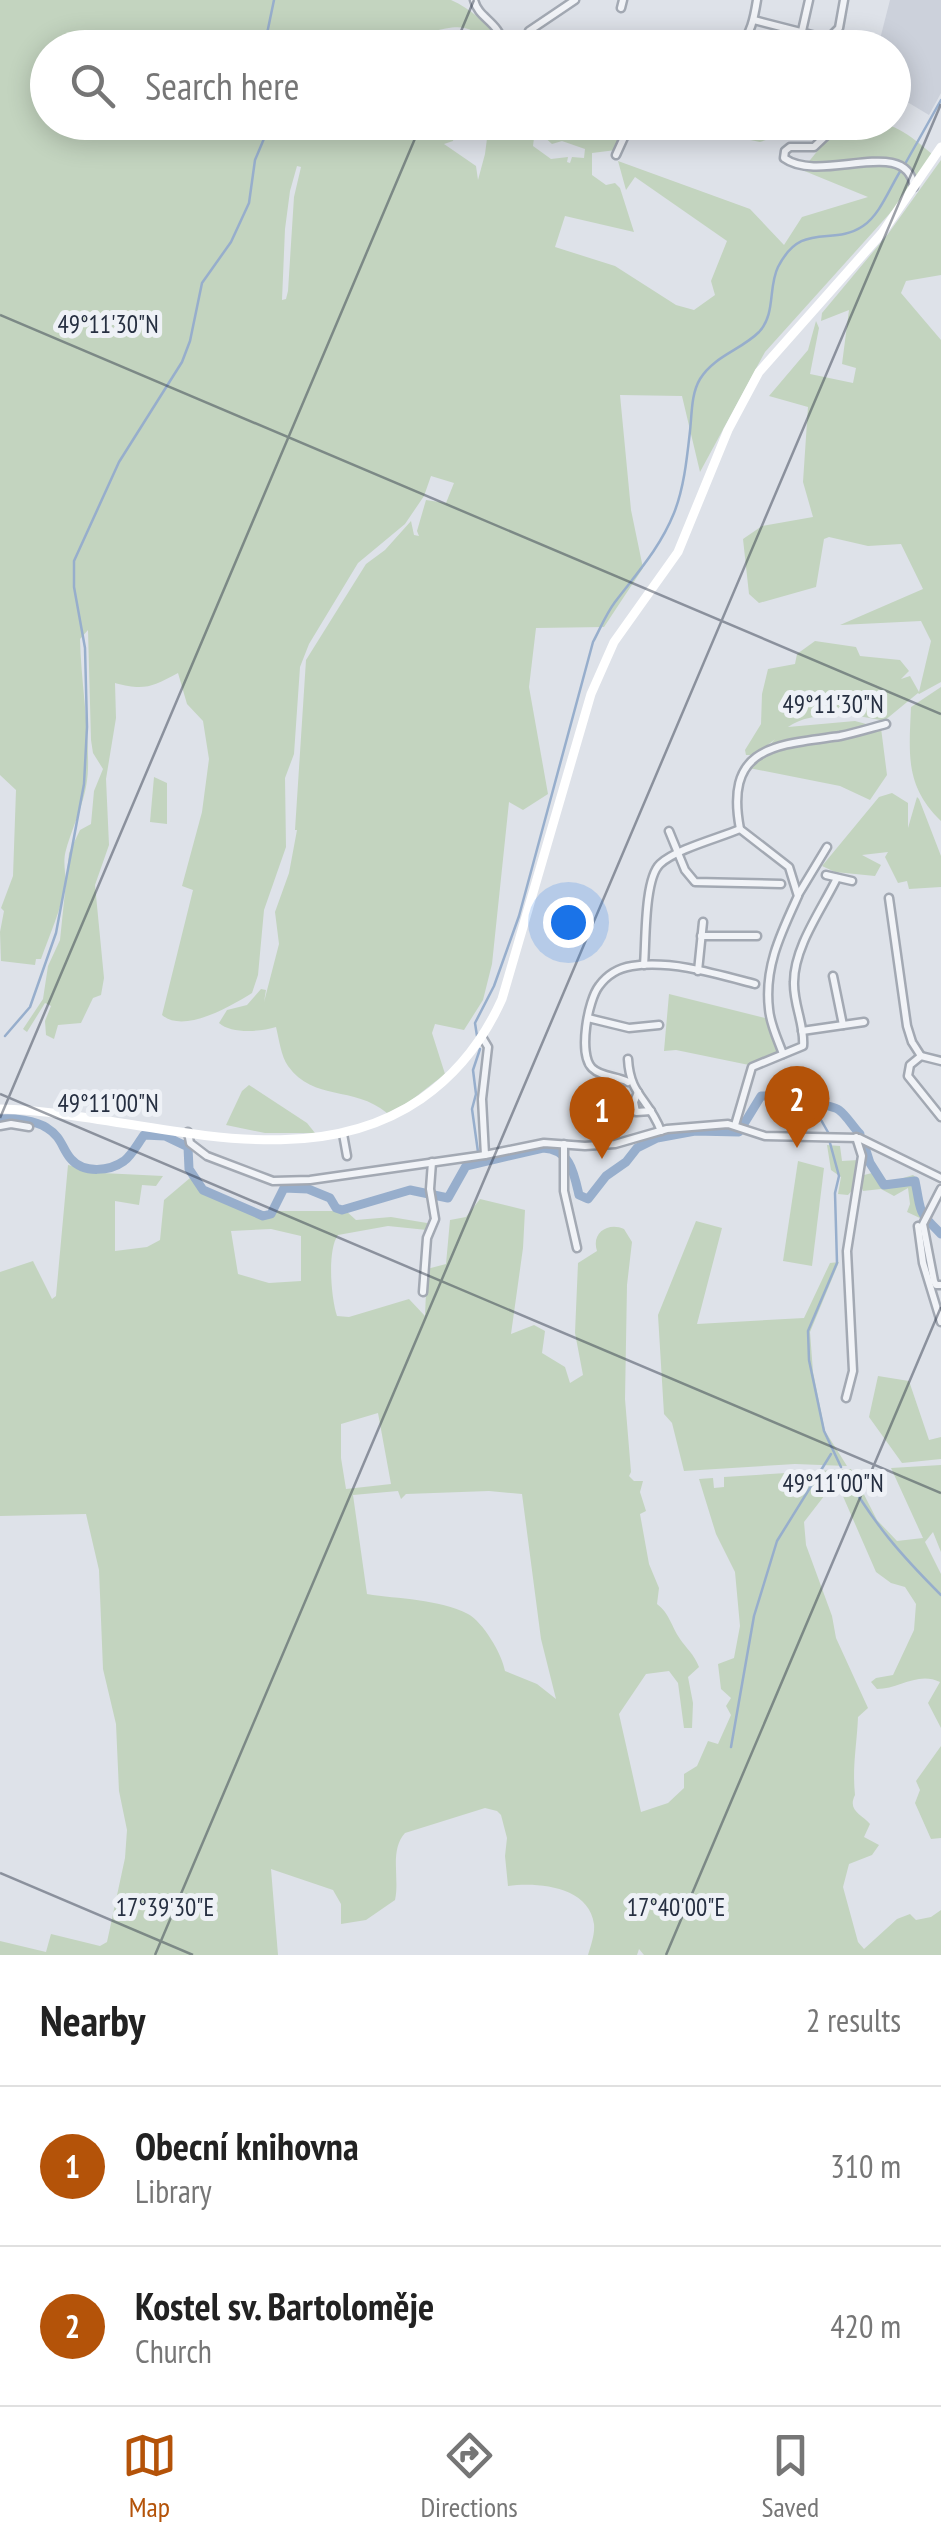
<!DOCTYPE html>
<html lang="en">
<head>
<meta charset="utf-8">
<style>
	:root { --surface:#fff; --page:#f6f6f6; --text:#222; --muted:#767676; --line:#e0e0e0; --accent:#b45309 }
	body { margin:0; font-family:"PT Sans Narrow",sans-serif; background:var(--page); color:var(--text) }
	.you { position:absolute; left:568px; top:922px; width:35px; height:35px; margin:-25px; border:8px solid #fff; border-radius:50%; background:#1a73e8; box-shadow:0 0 0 15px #1a73e833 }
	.badge { display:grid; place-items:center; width:65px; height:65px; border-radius:50%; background:var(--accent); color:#fff; font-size:32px; font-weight:700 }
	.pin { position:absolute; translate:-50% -82px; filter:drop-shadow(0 2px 5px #0008) }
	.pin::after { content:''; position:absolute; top:52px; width:35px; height:30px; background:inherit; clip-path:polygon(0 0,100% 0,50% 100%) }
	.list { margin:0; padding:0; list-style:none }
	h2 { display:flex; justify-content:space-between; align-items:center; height:130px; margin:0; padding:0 40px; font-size:42px }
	h2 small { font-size:32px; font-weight:400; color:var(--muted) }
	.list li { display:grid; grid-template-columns:65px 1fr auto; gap:30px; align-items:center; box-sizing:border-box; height:160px; padding:0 40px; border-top:2px solid var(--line) }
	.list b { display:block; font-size:38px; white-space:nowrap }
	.list p { margin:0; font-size:32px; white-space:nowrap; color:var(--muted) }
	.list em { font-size:32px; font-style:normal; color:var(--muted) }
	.icon { flex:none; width:55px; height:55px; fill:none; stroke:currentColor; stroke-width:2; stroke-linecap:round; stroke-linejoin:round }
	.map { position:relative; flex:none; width:941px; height:1955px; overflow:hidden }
	.search { position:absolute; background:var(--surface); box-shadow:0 5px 25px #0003; left:30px; right:30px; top:30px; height:110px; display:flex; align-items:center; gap:25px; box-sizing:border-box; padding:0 35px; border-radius:55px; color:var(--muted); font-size:38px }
	.sheet { height:450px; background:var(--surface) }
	nav { display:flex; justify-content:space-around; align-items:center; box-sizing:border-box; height:140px; border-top:2px solid var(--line); background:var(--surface); font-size:28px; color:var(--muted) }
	nav a { display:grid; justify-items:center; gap:5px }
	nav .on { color:var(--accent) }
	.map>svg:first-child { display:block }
</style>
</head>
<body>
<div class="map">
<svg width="941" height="1955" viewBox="0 0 941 1955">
	<rect width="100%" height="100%" fill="#dee2e9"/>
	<!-- built -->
	<path fill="#ccd1db" d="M 890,0 L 941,0 L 941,93 L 929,115 L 894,94 L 894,48 L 878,47 Z"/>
	<!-- green -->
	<g fill="#c3d4bf" fill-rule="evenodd">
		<path d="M 0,0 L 451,0 C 471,9 487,23 499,41 L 494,45 C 467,25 463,24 430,32 L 427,47 L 48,48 L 48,122 L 457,123 L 453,141 L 444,144 L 476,166 L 478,180 L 485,154 L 489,123 L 629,123 L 616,150 L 592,153 L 592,175 L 606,185 L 615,183 L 620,188 L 634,232 L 565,216 L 555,247 L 615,266 L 676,305 L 694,310 L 715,295 L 711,281 L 727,241 L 635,177 L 626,190 L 618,161 L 750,209 L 784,245 L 802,217 L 868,197 L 802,170 L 832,133 L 822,123 C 880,123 887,114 932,154 L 909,192 L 765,352 L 700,472 L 682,396 L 620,395 L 631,510 L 643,568 L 604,627 L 536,628 L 529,687 L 548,794 L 523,810 L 509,802 L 492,964 L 483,1000 L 464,1030 L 435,1024 L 432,1033 L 445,1074 L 409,1102 L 387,1113 C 353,1085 314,1102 288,1066 C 281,1056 279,1039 276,1027 C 260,1032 231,1034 219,1023 L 227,1010 L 247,1005 L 261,989 L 266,990 L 264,1002 L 279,944 L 275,912 L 289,873 L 297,830 L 295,830 L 306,660 L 366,564 L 385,550 L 411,521 L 414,535 L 419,536 L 417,531 L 426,500 L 446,503 L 454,483 L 431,476 L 424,496 L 405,524 L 358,563 L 309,644 L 300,667 L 294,754 L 285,778 L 286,847 L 264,910 L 258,975 L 252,993 C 231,1006 184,1034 162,1015 L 193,890 L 182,886 L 202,812 L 209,759 L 203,721 L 187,704 L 178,673 C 152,687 144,691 115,683 L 116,718 L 106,779 L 109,845 L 95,885 L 104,978 L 101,995 L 93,998 L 81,1023 L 58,1025 L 54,1039 L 46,1035 L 45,1021 L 51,1006 L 45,1003 L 27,1032 L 23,1029 L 43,999 L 48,966 L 60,940 L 69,853 L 80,830 L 91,824 L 94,791 L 103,769 L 93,753 L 91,740 L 88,630 L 80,639 C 81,682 89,725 88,769 C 87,799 74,822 66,850 C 62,863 67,876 65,887 C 60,912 50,934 41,959 L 36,959 L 35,965 L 1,961 L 0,932 L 4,911 L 1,908 L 13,876 L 16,790 L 0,775 ZM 542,135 L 552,144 L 562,141 L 585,149 L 584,158 L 572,157 L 570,163 L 567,162 L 568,157 L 551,159 L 533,146 L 534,138 ZM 297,166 L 301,167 L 294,197 L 288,291 L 286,299 L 282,300 L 285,229 L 290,191 Z"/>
		<path d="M 729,123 L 777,123 L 793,131 L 760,142 L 731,136 Z"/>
		<path d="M 941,160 L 941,275 L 906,281 L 901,293 L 941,340 L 941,682 L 919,694 L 918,693 L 884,721 C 858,714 811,710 788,727 L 855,721 L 881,728 L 887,775 L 870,800 L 840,786 L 749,768 L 775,739 L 756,755 L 746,755 L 745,750 L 761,724 L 762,694 L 768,669 L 795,664 L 797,654 L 815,641 L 856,647 L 860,656 L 900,660 L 909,671 L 901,679 L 910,676 L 919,692 L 931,641 L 921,621 L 840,625 L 923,589 L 901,544 L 868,546 L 829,537 L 824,539 L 816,587 L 759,603 L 749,594 L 743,539 L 762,526 L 813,517 L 803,482 L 808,407 L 769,396 L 808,350 L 816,321 L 819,328 L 810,374 L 853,383 L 856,368 L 842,364 L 849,310 L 821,321 L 822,313 L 888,234 Z"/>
		<path d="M 941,687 L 941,821 C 905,786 909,755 911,707 Z"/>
		<path d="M 154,777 L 167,783 L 167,824 L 150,822 Z"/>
		<path d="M 892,793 L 908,803 L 908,828 L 917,797 L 919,799 L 941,856 L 941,887 L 909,889 L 907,881 L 898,883 L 885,857 L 888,852 L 862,855 L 881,865 L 875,876 L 835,872 L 822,866 L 879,797 Z"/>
		<path d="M 669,994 L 769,1019 L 781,1053 L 749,1065 L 676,1050 L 664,1051 Z"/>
		<path d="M 249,1085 L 307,1123 L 315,1133 L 265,1133 L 226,1125 L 242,1091 Z"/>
		<path d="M 827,1145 L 840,1146 L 842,1161 L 859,1160 L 855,1187 L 848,1195 L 838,1194 L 841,1177 L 831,1170 Z"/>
		<path d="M 869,1155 L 874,1168 L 887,1183 L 913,1175 L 918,1179 L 918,1201 L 926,1211 L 922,1219 L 907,1212 L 910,1204 L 908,1188 L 894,1196 L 881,1189 L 863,1191 L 860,1183 L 864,1175 L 872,1173 L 865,1161 Z"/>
		<path d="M 798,1161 L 824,1168 L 812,1266 L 783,1261 Z"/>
		<path d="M 68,1165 L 102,1173 L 163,1176 L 156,1186 L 142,1185 L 139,1205 L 115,1201 L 115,1251 L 147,1247 L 160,1240 L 164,1200 L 190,1178 L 205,1189 L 253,1211 L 346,1211 L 356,1220 L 391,1217 L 427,1223 L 427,1230 L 388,1226 L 338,1235 C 327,1250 331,1298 337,1316 L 349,1317 L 409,1299 L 425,1316 L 427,1269 L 446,1264 L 450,1220 L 466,1217 L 480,1199 L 525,1210 L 523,1248 L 511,1334 L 534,1325 L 545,1331 L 542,1353 L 565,1367 L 570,1383 L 583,1375 L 575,1333 L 578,1263 L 597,1251 C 591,1233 608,1222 624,1229 L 632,1242 L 627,1285 L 625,1399 L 631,1472 L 629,1476 L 634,1481 L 643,1481 L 640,1492 L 646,1511 L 640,1514 L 649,1564 L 659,1588 L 657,1604 C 670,1614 671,1626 680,1639 C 686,1648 694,1654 699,1667 L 688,1677 L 693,1703 L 692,1728 L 684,1728 L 678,1683 L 669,1671 L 646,1674 L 619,1714 L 641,1812 L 668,1803 L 684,1788 L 684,1774 L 697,1766 L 708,1741 L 718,1744 L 731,1715 L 726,1706 L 731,1698 L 721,1689 L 718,1664 L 734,1658 L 740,1626 L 735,1572 L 716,1534 L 699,1479 L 713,1478 L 714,1488 L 724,1487 L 724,1477 L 851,1469 L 877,1520 L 897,1541 L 923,1538 L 891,1468 L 941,1465 L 941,1552 L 933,1532 L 925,1542 L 941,1574 L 941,1728 L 928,1703 L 940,1682 C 918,1671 899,1689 877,1689 L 871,1682 L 876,1678 L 893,1675 L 914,1630 L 916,1604 L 905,1587 L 891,1583 L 876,1572 L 842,1494 L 837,1490 L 828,1491 L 804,1522 L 806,1545 L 832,1616 L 836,1638 L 868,1708 L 858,1717 C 857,1744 852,1767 855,1795 C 847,1811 862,1814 870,1824 L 864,1837 L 879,1845 L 872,1855 L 849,1864 L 843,1887 L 858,1942 L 864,1949 L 897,1919 L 910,1914 L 916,1920 L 931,1917 L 941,1910 L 941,1955 L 644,1955 L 639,1949 L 637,1955 L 588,1955 C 591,1945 595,1934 594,1924 C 589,1886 537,1882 508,1886 L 505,1856 L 507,1838 L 501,1815 L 497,1811 L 485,1808 L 405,1833 C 389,1851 400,1878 395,1900 L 366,1920 L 341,1924 L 341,1904 L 333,1890 L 271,1869 L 278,1955 L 0,1955 L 0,1941 L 46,1952 L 51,1934 L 100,1946 L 107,1942 L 125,1858 L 127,1830 L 119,1791 L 116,1724 L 103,1669 L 99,1570 L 86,1514 L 0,1516 L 0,1272 L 33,1261 L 52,1299 L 56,1296 ZM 271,1229 L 301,1236 L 301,1281 L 269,1283 L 238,1274 L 231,1231 ZM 378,1413 L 391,1484 L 346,1489 L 341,1458 L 341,1424 ZM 398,1491 L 401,1499 L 406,1494 L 489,1491 L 522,1494 L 541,1639 L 556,1699 L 537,1684 L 505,1671 C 502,1654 483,1622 468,1614 C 439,1599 398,1599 367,1594 L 353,1495 Z"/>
		<path d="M 696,1221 L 722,1228 L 697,1324 L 804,1318 L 830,1263 L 839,1262 L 810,1332 L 813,1372 L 825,1431 L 847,1466 L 795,1464 L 684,1471 L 672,1423 L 664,1414 L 658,1315 Z"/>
		<path d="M 878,1376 L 909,1381 L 929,1440 L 941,1437 L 941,1459 L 902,1463 L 869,1417 Z"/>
		<path d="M 941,1746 L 941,1838 L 931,1839 L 915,1803 L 920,1790 L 916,1781 Z"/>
	</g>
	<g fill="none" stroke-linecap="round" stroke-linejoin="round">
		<!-- stream -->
		<g stroke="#97aecc" stroke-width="2.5">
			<path d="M 264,48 L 274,0"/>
			<path d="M 905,164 L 941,100"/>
			<path d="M 5,1036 L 30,1007 L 56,933 L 84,784 L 87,727 L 85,648 L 74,587 L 74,561 L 119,462 L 182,362 L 190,341 L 202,283 L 231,242 L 249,203 L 255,160 L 271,122"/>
			<path d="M 477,1036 L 475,1023 L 494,986 L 519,916 L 593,642 C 600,629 606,614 615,602 C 637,573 660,548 674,513 C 684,488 687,458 690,431 C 692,414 691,394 700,379 C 714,356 741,350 759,332 C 776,314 768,287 778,267 C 802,220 832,247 863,226 C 880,215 890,187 901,170"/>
			<path d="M 812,1104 L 829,1134"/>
			<path d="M 830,1143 L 839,1176 L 835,1193 L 837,1263 L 808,1331 L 809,1360 L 824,1431 L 841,1467"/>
			<path d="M 478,1152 L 472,1109 L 476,1094 L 473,1070 L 480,1049"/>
			<path d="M 479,1160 L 479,1164"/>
			<path d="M 845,1474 C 875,1525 899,1553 941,1595"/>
			<path d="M 731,1747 L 754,1616 L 777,1541 L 831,1454"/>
		</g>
		<!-- river -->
		<g stroke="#97aecc" stroke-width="9">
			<path d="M 0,1119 C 14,1118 35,1120 47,1128 C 62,1137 62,1149 71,1159 C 84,1174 110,1171 124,1161 C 132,1155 138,1143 144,1135 L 165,1136 L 188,1147 L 189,1169 L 203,1190 L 263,1216 L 271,1214 L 284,1188 L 308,1189 L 330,1198 L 336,1208 L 342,1210 L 410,1190 L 448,1198 L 466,1166 L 543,1148 C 570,1149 574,1173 579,1195 L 588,1199 L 606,1176 L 626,1162 L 637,1148 L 657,1138 L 695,1131 L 739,1132 L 761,1096 C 772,1095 831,1104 839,1110 C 847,1116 853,1127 860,1134"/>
			<path d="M 864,1144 L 870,1163 L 884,1185 L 915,1181 C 922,1214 916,1209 941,1234"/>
		</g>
		<!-- street casing -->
		<g stroke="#a3a9b3" stroke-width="11">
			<g id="street">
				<path d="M 474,0 C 479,20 498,19 505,48"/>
				<path d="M 621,8 L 623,0"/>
				<path d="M 754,20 L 820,37 L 832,35 L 839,28 L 844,0"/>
				<path d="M 802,31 L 809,0"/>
				<path d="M 832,35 L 836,48"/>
				<path d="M 524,48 L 529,31 L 575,0"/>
				<path d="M 739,48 C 751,33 754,19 757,0"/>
				<path d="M 832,122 L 832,130 L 814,147 L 790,147 L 785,151 L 784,158 C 821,185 907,134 914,187"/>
				<path d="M 616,155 L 631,122"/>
				<path d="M 669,831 L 685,870 L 695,882 L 781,884"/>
				<path d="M 826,875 L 852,881"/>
				<path d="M 798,895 L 827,847"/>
				<path d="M 889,898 L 907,1026 L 912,1042 L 921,1056 L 910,1065 L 908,1076 L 941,1117"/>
				<path d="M 701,936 L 757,936"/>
				<path d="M 644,965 C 646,943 644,879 660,864 C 676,849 719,838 740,829"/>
				<path d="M 698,971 L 703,922"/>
				<path d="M 833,976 L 843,1025"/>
				<path d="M 588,1018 L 629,1028 L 659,1025"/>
				<path d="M 802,1031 L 864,1022"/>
				<path d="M 482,1037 L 488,1047 L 482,1099 L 485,1155 L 544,1143 L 585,1146 L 615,1144 L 667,1129 L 728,1124 L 765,1136 L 859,1138 L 941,1178"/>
				<path d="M 783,1054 C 778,1040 770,1024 769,1009 C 764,967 781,933 798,896 L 789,867 L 740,829 C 724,745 777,745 840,736 C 855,733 871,728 886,724"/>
				<path d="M 921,1056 L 941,1061"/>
				<path d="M 628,1059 C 630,1096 648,1097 661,1131"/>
				<path d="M 628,1082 C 617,1076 601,1077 592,1068 C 578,1054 588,1000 599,986 C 607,975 619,968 632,966 C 672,960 717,974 755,984"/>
				<path d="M 638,1092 L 634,1102 L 636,1112 L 651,1111"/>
				<path d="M 735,1125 L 752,1067 L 803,1046 C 805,1025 793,1004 794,982 C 794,947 822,909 837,878"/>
				<path d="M 0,1126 L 11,1124 L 29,1127"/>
				<path d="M 188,1132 L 190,1143 L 207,1156 L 273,1181 L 310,1180 L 485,1155"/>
				<path d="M 343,1134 L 347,1156"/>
				<path d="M 564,1144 L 564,1191 L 577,1248"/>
				<path d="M 941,1189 L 923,1224 L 934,1281 L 936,1285 L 941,1285"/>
				<path d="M 918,1226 L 923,1263 L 941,1322"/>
				<path d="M 423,1292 L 427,1238 L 435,1219 L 430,1189 L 432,1162"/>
				<path d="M 846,1398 L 853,1371 L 847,1251 L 862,1156 L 856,1137"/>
			</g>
		</g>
		<!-- street -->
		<use href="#street" stroke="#f1f3f7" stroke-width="6"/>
		<!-- secondary -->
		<path stroke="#fff" stroke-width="9" d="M 0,1109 C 136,1112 299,1183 421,1099 C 457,1074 484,1039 502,999 L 591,694 L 614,642 L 678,552 L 728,430 L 759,372 L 882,233 L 941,147"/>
	</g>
	<!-- ticks -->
	<path fill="none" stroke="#262f41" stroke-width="2.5" stroke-opacity="0.45" d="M 454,48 L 474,0M 0,315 L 941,714M 0,1094 L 941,1493M 0,1118 L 422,122M 0,1873 L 193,1955M 155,1955 L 941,104M 666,1955 L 941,1307"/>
	<g font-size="25" text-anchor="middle" fill="#262f41" stroke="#eef1f6" stroke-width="10" stroke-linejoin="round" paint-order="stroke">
		<text x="108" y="333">49°11'30"N</text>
		<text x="833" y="713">49°11'30"N</text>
		<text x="108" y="1112">49°11'00"N</text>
		<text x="833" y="1492">49°11'00"N</text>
		<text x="165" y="1916">17°39'30"E</text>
		<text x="676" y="1916">17°40'00"E</text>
	</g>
</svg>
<div class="you"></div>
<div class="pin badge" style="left:602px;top:1159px">1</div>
<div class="pin badge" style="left:797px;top:1148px">2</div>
<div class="search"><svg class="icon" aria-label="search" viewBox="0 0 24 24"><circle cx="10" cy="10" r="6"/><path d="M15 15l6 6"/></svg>Search here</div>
</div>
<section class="sheet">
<h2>Nearby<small>2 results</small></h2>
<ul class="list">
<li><span class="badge">1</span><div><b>Obecní knihovna</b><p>Library</p></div><em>310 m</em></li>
<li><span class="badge">2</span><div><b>Kostel sv. Bartoloměje</b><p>Church</p></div><em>420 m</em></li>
</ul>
</section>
<nav>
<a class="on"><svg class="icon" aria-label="map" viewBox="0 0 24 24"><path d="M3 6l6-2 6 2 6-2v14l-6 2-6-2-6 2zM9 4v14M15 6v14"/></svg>Map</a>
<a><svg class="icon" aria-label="directions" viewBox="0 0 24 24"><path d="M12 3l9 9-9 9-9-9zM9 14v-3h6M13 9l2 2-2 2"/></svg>Directions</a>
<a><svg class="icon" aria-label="saved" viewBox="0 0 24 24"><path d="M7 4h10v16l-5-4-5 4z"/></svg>Saved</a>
</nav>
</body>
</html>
